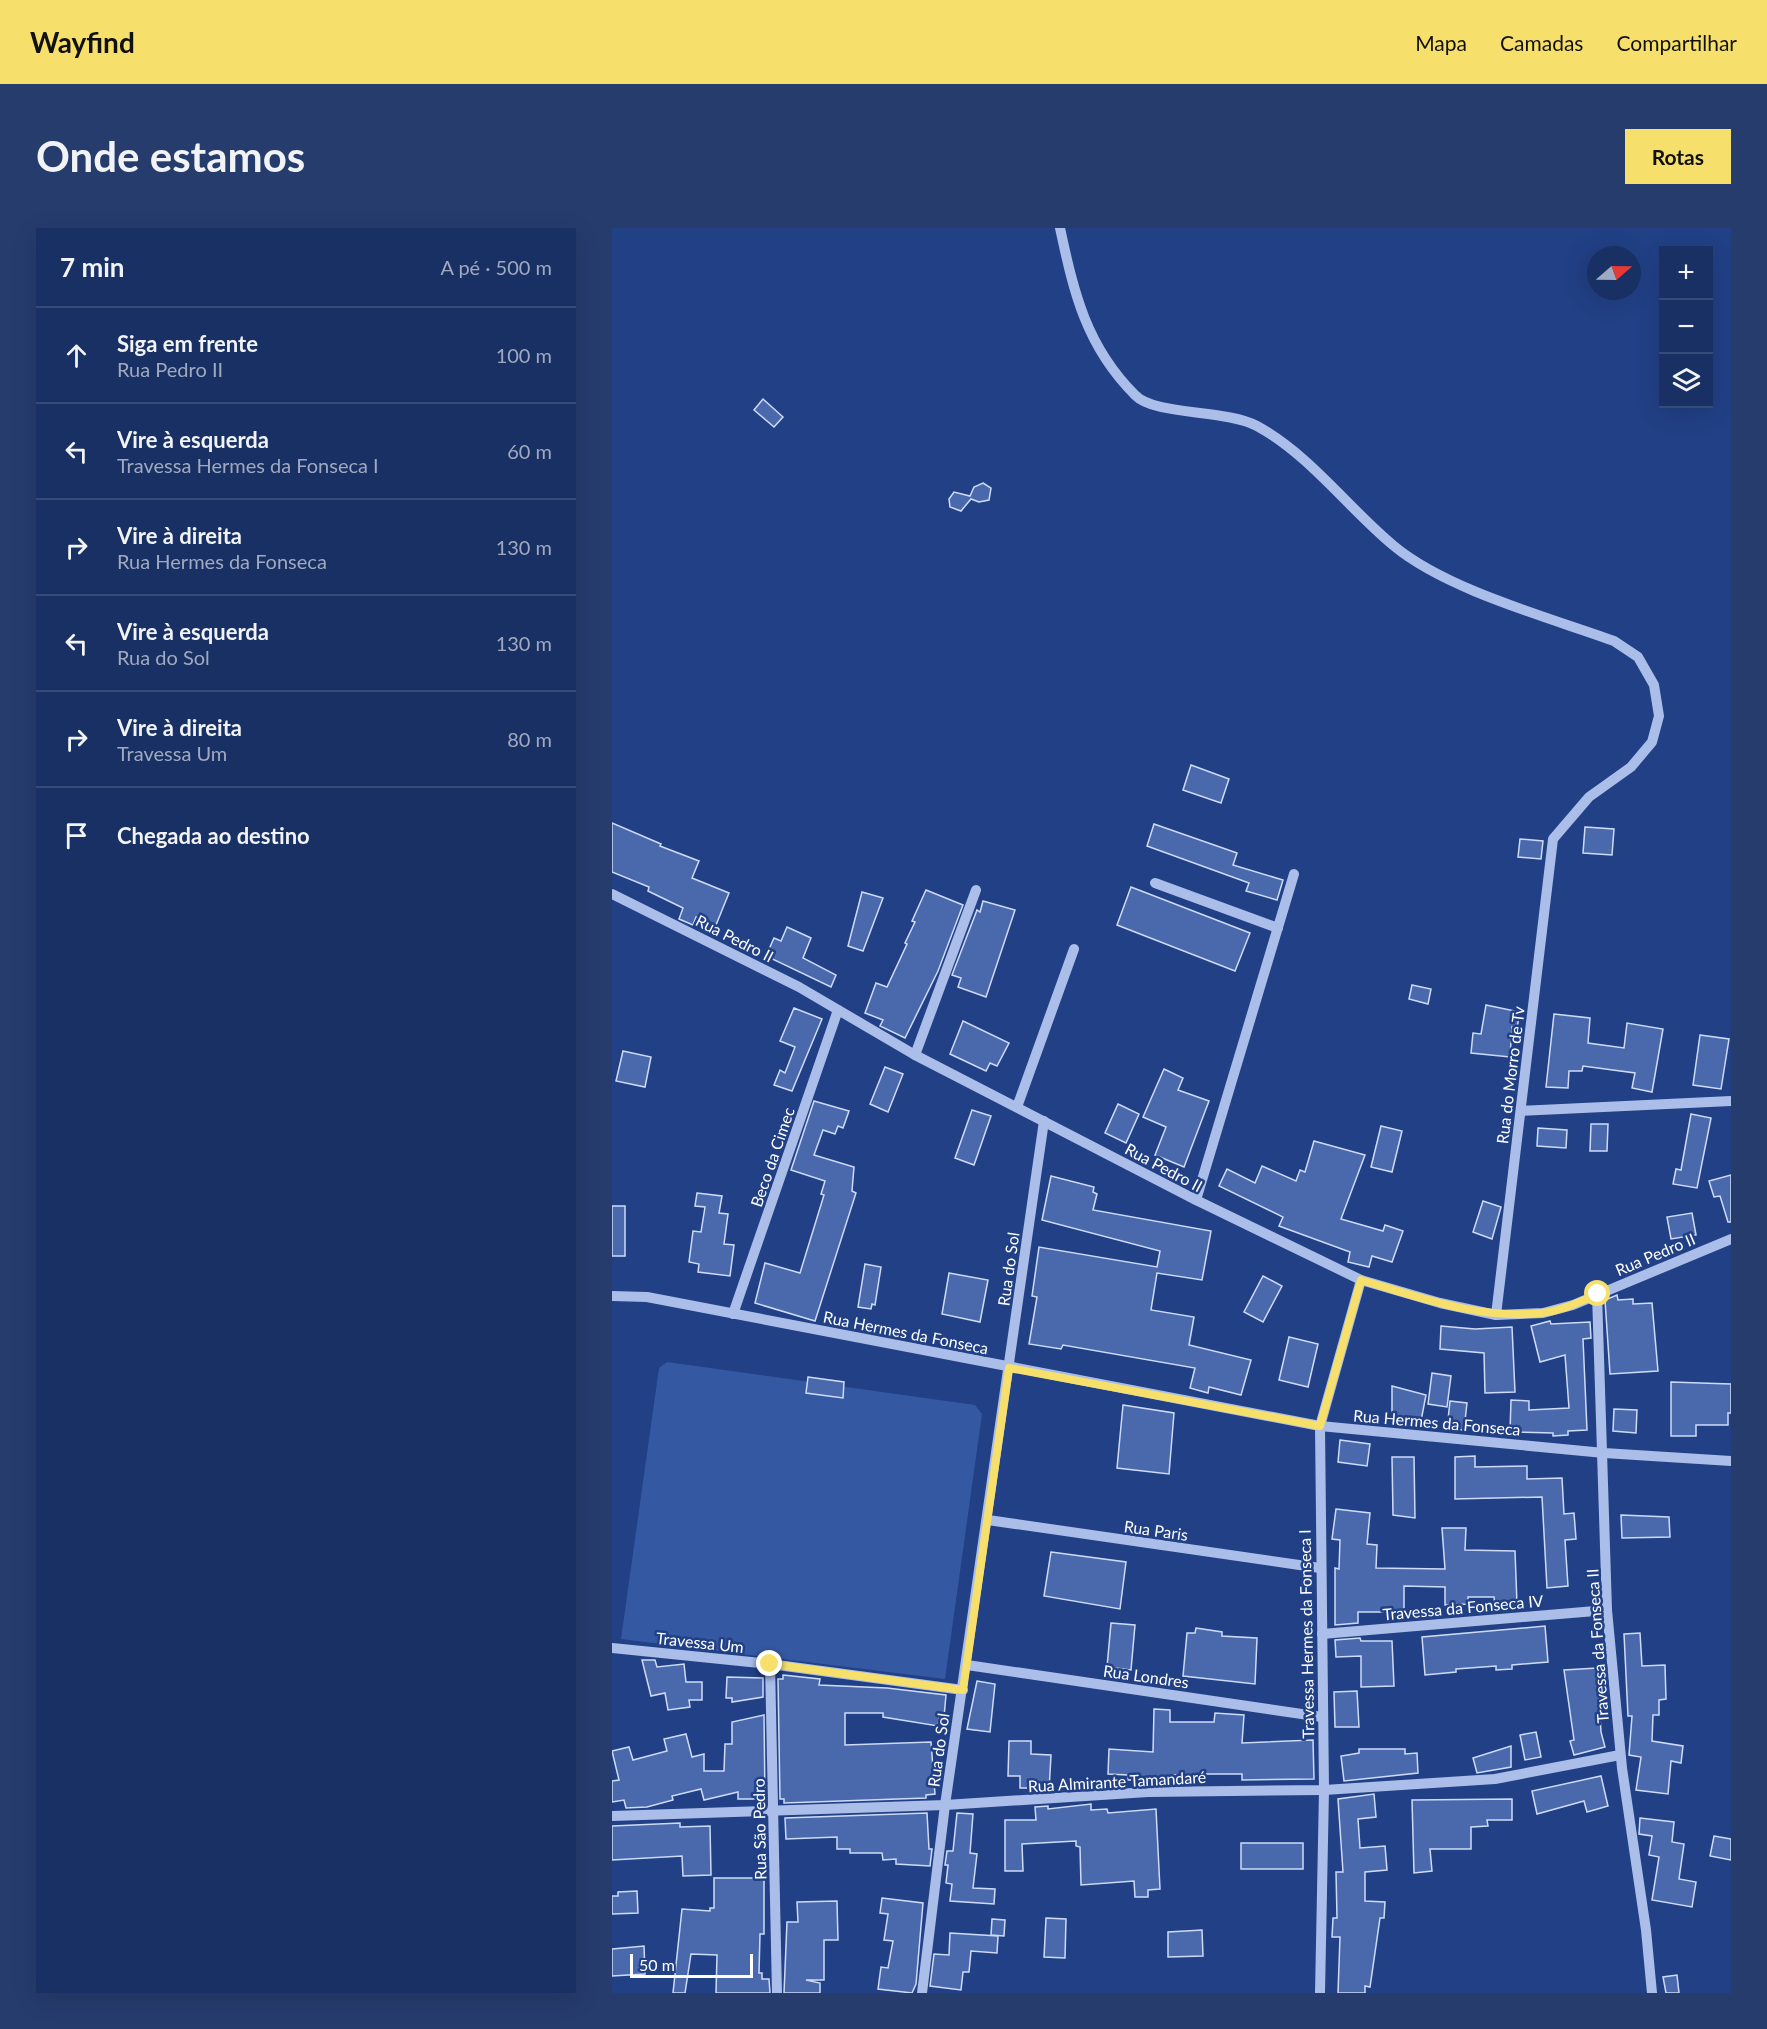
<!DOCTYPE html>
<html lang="pt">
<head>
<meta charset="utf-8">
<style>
	:root { --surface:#193064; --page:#263c6d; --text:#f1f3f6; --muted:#9fa9bf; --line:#374b78; --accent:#f6e06b }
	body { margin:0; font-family:Lato,sans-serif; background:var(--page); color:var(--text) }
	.controls { position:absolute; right:18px; top:18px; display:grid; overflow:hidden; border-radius:0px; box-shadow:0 6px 24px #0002 }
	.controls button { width:54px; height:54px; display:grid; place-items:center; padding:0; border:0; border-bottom:2px solid var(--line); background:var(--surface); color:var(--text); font:30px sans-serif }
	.compass { position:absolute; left:975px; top:18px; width:54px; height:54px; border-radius:50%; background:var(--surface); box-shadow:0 6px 24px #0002; rotate:70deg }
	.scale { position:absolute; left:18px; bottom:15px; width:123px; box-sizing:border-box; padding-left:6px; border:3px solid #fff; border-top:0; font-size:16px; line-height:21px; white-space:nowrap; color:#fff; -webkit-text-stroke:4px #214085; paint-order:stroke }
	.stop { position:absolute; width:18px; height:18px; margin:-14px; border:4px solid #f6e06b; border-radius:50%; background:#fff }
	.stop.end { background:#f6e06b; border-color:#fff; box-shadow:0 2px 6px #0008 }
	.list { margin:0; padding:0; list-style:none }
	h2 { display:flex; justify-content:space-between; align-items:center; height:78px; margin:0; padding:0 24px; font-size:26px }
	h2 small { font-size:20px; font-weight:400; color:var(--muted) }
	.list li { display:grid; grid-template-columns:39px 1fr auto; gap:18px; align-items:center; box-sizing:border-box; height:96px; padding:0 24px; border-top:2px solid var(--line) }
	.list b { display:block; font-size:22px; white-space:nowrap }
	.list p { margin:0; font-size:20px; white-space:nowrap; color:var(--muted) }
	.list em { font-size:20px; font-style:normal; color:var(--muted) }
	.icon { flex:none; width:33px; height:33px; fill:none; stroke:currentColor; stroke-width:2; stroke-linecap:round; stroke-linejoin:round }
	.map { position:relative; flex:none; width:1119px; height:1765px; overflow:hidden; border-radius:0px }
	header { display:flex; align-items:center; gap:36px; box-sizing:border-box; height:84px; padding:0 30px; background:var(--accent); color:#111 }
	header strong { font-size:28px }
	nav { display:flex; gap:33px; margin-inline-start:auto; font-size:21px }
	.intro { display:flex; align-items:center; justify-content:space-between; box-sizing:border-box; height:144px; padding:0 36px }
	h1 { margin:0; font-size:42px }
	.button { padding:15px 27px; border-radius:0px; background:var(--accent); color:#111; font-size:21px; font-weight:700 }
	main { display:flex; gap:36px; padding:0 36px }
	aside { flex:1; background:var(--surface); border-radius:0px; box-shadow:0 6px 24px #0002 }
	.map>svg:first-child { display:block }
</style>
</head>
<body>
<header>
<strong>Wayfind</strong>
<nav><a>Mapa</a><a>Camadas</a><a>Compartilhar</a></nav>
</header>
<div class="intro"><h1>Onde estamos</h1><a class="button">Rotas</a></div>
<main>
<aside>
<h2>7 min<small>A pé · 500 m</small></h2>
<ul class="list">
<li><svg class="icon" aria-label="ahead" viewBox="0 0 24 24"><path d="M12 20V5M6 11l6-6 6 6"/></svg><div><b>Siga em frente</b><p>Rua Pedro II</p></div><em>100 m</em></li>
<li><svg class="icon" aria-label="left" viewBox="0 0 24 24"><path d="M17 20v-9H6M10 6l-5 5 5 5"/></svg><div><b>Vire à esquerda</b><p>Travessa Hermes da Fonseca I</p></div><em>60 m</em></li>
<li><svg class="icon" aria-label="right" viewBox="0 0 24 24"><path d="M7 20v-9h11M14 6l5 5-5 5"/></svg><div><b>Vire à direita</b><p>Rua Hermes da Fonseca</p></div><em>130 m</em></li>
<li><svg class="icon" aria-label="left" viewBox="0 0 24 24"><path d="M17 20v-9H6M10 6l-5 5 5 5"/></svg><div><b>Vire à esquerda</b><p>Rua do Sol</p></div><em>130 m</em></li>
<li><svg class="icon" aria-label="right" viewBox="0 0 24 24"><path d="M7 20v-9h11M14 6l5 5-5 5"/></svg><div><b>Vire à direita</b><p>Travessa Um</p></div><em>80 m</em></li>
<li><svg class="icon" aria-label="arrive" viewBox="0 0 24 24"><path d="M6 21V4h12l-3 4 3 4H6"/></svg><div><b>Chegada ao destino</b></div></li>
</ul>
</aside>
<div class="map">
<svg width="1119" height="1765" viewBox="0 0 1119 1765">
	<rect width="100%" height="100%" fill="#214085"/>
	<!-- green -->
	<path fill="#3558a2" d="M 55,1134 L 363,1177 L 370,1186 L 333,1451 L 9,1411 L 47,1140 Z"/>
	<!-- building -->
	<g fill="#4a69ad" stroke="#cedbf7" stroke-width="1.5">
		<path d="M 151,171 L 171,189 L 162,199 L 142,182 Z"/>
		<path d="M 371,255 L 379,260 L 377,272 L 367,274 L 359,271 L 349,283 L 338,279 L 337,271 L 342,264 L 358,268 L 362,259 Z"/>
		<path d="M 579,537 L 617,551 L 609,575 L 571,562 Z"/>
		<path d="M 0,595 L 49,616 L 48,618 L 87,633 L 80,650 L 117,665 L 104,697 L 84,689 L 81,697 L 67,691 L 71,680 L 36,663 L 37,659 L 0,644 Z"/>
		<path d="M 542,596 L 625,625 L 621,637 L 671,652 L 665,672 L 634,663 L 637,655 L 535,618 Z"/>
		<path d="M 973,599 L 1002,601 L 1000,627 L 971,625 Z"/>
		<path d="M 908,611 L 931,613 L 929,631 L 906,629 Z"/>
		<path d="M 519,659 L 638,705 L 623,743 L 505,697 Z"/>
		<path d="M 314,662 L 351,677 L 326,743 L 293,810 L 268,798 L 271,792 L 253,785 L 264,755 L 275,759 L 295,716 L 293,715 L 303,694 L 300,693 Z"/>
		<path d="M 250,664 L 271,670 L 251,723 L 236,718 Z"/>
		<path d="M 371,673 L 403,682 L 374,769 L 346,759 L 349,750 L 340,747 L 365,682 L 368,684 Z"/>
		<path d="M 175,699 L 199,710 L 191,730 L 224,747 L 219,759 L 154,728 L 162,710 L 169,713 Z"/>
		<path d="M 800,757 L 819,761 L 816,776 L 797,771 Z"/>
		<path d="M 874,777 L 908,784 L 905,800 L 900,799 L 898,829 L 859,825 L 861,805 L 869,806 Z"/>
		<path d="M 182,780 L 210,791 L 180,863 L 162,857 L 168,842 L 173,845 L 183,819 L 168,813 Z"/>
		<path d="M 942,786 L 978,790 L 976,815 L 1012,820 L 1015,795 L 1051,801 L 1040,864 L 1020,860 L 1023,845 L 971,838 L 970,843 L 957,843 L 956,860 L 934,859 Z"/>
		<path d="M 351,793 L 397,815 L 385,838 L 378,835 L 374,843 L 338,826 Z"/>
		<path d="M 1088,807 L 1117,811 L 1109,861 L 1081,857 Z"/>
		<path d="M 11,823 L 39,829 L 33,859 L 4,853 Z"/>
		<path d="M 273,839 L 291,846 L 276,884 L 258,876 Z"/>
		<path d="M 552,841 L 571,850 L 566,862 L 597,873 L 572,939 L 543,927 L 554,899 L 531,889 Z"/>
		<path d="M 202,873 L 237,883 L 231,900 L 226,898 L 223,906 L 211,902 L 202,927 L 242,939 L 240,963 L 244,965 L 203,1093 L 143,1075 L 153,1035 L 188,1045 L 212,967 L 209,966 L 213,953 L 179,942 Z"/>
		<path d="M 506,876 L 527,886 L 514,915 L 493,905 Z"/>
		<path d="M 360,882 L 379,888 L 362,937 L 343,930 Z"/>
		<path d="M 1079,886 L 1099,890 L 1085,960 L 1061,956 L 1064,941 L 1069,942 Z"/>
		<path d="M 979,896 L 996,896 L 995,923 L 978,923 Z"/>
		<path d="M 769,898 L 790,903 L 780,944 L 759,939 Z"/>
		<path d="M 926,900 L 955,902 L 954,920 L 925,918 Z"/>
		<path d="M 702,913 L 753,927 L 729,991 L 771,1003 L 773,997 L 791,1003 L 780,1034 L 760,1028 L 757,1039 L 736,1034 L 738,1024 L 667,998 L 671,989 L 607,958 L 615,941 L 643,955 L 650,938 L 684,953 L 688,942 L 693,944 Z"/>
		<path d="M 1119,947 L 1119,994 L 1116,994 L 1108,968 L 1102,969 L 1097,953 Z"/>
		<path d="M 439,948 L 482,959 L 481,964 L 485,966 L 481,982 L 599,1003 L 590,1052 L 545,1045 L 539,1082 L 582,1089 L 577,1117 L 639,1132 L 629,1167 L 597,1159 L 596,1165 L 578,1160 L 583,1140 L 451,1117 L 449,1121 L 417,1116 L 425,1069 L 420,1068 L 427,1019 L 545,1039 L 548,1023 L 430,992 Z"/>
		<path d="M 85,965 L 110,968 L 107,985 L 116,986 L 112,1016 L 122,1017 L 118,1048 L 86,1044 L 87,1036 L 77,1034 L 81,1003 L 89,1004 L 93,979 L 83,978 Z"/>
		<path d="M 871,973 L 889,979 L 880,1011 L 861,1004 Z"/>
		<rect x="0" y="978" width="13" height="50"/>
		<path d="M 1080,985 L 1084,1007 L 1059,1011 L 1055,989 Z"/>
		<path d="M 253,1036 L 269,1039 L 263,1077 L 260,1076 L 259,1081 L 246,1079 Z"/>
		<path d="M 337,1045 L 376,1052 L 368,1094 L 330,1086 Z"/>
		<path d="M 651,1048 L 670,1058 L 651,1094 L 632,1084 Z"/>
		<path d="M 1005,1067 L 1006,1072 L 1021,1071 L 1021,1076 L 1040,1075 L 1046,1143 L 998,1146 L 993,1072 Z"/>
		<path d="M 938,1093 L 939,1096 L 978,1094 L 979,1110 L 971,1111 L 975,1202 L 956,1203 L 956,1207 L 941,1208 L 941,1205 L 898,1204 L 899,1172 L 917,1173 L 917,1182 L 957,1180 L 953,1127 L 928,1134 L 919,1098 Z"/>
		<path d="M 829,1098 L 863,1101 L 900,1099 L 903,1164 L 873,1165 L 872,1125 L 828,1121 Z"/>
		<path d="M 677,1109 L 706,1116 L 696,1159 L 667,1152 Z"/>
		<path d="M 820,1145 L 839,1148 L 835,1179 L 816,1176 Z"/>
		<path d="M 196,1149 L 232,1154 L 231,1170 L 194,1165 Z"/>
		<path d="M 1059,1154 L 1119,1156 L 1119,1185 L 1116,1185 L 1116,1197 L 1084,1197 L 1084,1208 L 1059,1208 Z"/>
		<path d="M 780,1158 L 814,1167 L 808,1198 L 780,1192 Z"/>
		<path d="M 838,1173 L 855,1175 L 852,1202 L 835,1201 Z"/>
		<path d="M 511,1177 L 562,1185 L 557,1246 L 505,1240 Z"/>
		<path d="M 1002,1181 L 1025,1182 L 1024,1205 L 1001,1203 Z"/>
		<path d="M 728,1212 L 758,1216 L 755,1238 L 726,1234 Z"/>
		<path d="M 863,1228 L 863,1239 L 915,1238 L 915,1251 L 950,1250 L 952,1286 L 962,1285 L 964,1311 L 953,1312 L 956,1358 L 935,1360 L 930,1269 L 843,1271 L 843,1229 Z"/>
		<path d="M 780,1229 L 802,1229 L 803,1290 L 781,1287 Z"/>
		<path d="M 724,1281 L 758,1285 L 755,1316 L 765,1317 L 764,1340 L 833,1341 L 830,1300 L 854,1300 L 853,1322 L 903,1323 L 905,1376 L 883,1377 L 882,1369 L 856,1369 L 856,1376 L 833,1377 L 833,1359 L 792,1358 L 792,1384 L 746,1384 L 746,1395 L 723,1397 L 723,1340 L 727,1341 L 728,1312 L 720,1311 Z"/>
		<path d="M 1009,1287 L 1057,1289 L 1058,1309 L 1010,1310 Z"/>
		<path d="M 439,1324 L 514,1334 L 508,1381 L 432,1368 Z"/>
		<path d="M 499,1395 L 523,1397 L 519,1442 L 495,1439 Z"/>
		<path d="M 933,1398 L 936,1434 L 900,1437 L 900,1441 L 884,1442 L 884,1438 L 844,1441 L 844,1444 L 813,1447 L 810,1409 Z"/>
		<path d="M 584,1400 L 610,1404 L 610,1408 L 645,1410 L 643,1456 L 571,1448 L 575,1405 L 583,1405 Z"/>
		<path d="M 1028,1405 L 1030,1438 L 1053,1437 L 1054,1471 L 1047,1472 L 1047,1487 L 1041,1487 L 1040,1513 L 1071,1518 L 1069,1535 L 1059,1533 L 1056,1566 L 1024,1562 L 1029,1529 L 1017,1527 L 1020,1488 L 1016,1488 L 1012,1406 Z"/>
		<path d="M 748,1410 L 749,1413 L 780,1413 L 782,1458 L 749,1459 L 749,1428 L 724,1429 L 723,1412 Z"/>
		<path d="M 30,1432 L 43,1432 L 45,1439 L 72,1436 L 74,1454 L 90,1454 L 90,1472 L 77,1472 L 78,1479 L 56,1482 L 53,1465 L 39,1468 Z"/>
		<path d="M 985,1440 L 989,1504 L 993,1519 L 962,1527 L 958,1513 L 962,1512 L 952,1442 Z"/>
		<path d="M 171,1447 L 208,1451 L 207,1457 L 275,1460 L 334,1467 L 332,1489 L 327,1489 L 326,1498 L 271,1489 L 271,1485 L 233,1485 L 233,1517 L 319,1514 L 323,1566 L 314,1567 L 314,1570 L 172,1575 L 172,1571 L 168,1571 L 166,1451 L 171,1451 Z"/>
		<path d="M 115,1449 L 151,1450 L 151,1469 L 120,1474 L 120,1470 L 114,1470 Z"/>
		<path d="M 365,1453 L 383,1456 L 378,1504 L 355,1501 Z"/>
		<path d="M 745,1463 L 747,1499 L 723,1499 L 722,1464 Z"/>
		<path d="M 542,1481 L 558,1482 L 558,1494 L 602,1494 L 603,1485 L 632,1487 L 630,1515 L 701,1512 L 702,1551 L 630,1552 L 630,1546 L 597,1546 L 560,1547 L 559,1555 L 546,1555 L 546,1552 L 516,1552 L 516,1547 L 496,1546 L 497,1521 L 541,1524 Z"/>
		<path d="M 152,1487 L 153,1571 L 126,1571 L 126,1564 L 92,1572 L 89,1561 L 60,1568 L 61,1572 L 35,1579 L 14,1580 L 12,1572 L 0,1574 L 0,1553 L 7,1552 L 0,1523 L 17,1519 L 21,1532 L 55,1523 L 52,1511 L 74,1506 L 80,1529 L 92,1526 L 92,1543 L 112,1543 L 113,1516 L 120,1516 L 120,1494 Z"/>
		<path d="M 924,1504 L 929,1529 L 913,1532 L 908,1507 Z"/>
		<path d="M 397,1513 L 419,1513 L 419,1526 L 439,1527 L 437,1563 L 422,1564 L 422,1560 L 408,1560 L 408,1548 L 396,1548 Z"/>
		<path d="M 899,1518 L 899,1539 L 865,1545 L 861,1530 Z"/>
		<path d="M 747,1521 L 793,1521 L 793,1526 L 805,1525 L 806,1545 L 732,1553 L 729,1528 L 747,1525 Z"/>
		<path d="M 989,1548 L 996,1578 L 975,1584 L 972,1573 L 925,1586 L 920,1563 Z"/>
		<path d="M 762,1566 L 764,1589 L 746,1591 L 748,1620 L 773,1618 L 775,1642 L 753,1644 L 753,1673 L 773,1674 L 772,1690 L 768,1690 L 758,1759 L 753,1758 L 753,1765 L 726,1765 L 728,1709 L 720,1709 L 721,1690 L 725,1690 L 724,1644 L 731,1644 L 726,1571 Z"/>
		<path d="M 900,1571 L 900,1592 L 875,1592 L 876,1598 L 859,1599 L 859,1621 L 818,1621 L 820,1643 L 802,1645 L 800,1572 Z"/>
		<path d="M 479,1576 L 479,1582 L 495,1581 L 496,1585 L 544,1581 L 548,1661 L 536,1662 L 536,1669 L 523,1669 L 522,1653 L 469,1657 L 468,1619 L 464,1618 L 464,1613 L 410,1616 L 411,1643 L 393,1643 L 393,1592 L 424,1592 L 423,1579 L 436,1578 L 436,1581 Z"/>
		<path d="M 315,1585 L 317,1621 L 320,1621 L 318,1638 L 284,1636 L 284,1631 L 271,1632 L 270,1625 L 238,1625 L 238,1621 L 225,1621 L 225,1609 L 174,1611 L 173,1590 Z"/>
		<path d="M 345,1585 L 361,1586 L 358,1625 L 365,1626 L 361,1660 L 383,1661 L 382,1676 L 338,1673 L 340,1656 L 334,1655 L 336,1637 L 333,1637 L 335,1623 L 341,1623 Z"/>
		<path d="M 1028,1590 L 1062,1594 L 1060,1614 L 1072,1616 L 1067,1651 L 1084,1654 L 1080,1679 L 1040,1672 L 1047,1629 L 1037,1627 L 1040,1608 L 1027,1606 Z"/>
		<path d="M 68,1595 L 68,1599 L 98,1598 L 99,1647 L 71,1648 L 70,1628 L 0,1632 L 0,1598 Z"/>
		<path d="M 1102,1608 L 1119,1611 L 1119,1632 L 1098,1628 Z"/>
		<rect x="629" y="1615" width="62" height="26"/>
		<path d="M 102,1650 L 152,1650 L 152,1706 L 148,1706 L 147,1745 L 150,1745 L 150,1751 L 157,1751 L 158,1765 L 104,1765 L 105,1727 L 79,1726 L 73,1765 L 61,1765 L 70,1681 L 98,1683 L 98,1680 L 102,1680 Z"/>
		<path d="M 25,1663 L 26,1685 L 0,1686 L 0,1668 L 6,1668 L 6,1664 Z"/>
		<path d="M 270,1670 L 311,1675 L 304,1756 L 300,1765 L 266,1761 L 269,1739 L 276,1740 L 281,1713 L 272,1712 L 276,1686 L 268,1685 Z"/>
		<path d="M 225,1673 L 226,1712 L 212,1712 L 212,1752 L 194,1752 L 208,1755 L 208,1765 L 172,1765 L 175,1694 L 186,1694 L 185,1674 Z"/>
		<path d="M 434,1690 L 454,1691 L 453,1730 L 432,1729 Z"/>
		<path d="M 380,1691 L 393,1692 L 392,1708 L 379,1707 Z"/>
		<path d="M 590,1702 L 591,1728 L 556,1729 L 556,1704 Z"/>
		<path d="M 338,1705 L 386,1708 L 385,1725 L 359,1723 L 357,1744 L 351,1744 L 349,1762 L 318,1758 L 322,1726 L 337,1727 Z"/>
		<path d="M 32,1718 L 33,1746 L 0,1748 L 0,1721 Z"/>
		<path d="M 1065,1747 L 1067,1765 L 1054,1765 L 1051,1749 Z"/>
	</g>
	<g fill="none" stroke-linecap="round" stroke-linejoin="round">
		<!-- minor -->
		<g stroke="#aabee9" stroke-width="10">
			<path d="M 448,0 C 462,65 474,118 523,167 C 543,188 613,181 645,198 C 698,227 736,280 782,318 C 835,362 936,389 1002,413 L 1026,429 L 1042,457 L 1047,488 L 1040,514 L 1019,539 L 977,569 L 941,611 L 884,1087"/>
			<path d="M 543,655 L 666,700"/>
			<path d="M 0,666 L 187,759 L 303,827 L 584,972 L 749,1052 L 828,1075 L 884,1087 L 931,1085 L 961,1077 L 1119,1011"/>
			<path d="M 303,827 L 364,662"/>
			<path d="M 405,879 L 462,721"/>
			<path d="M 909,883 L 1119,873"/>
			<path d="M 584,972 L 682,646"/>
			<path d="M 985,1066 L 995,1382 L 1010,1540 L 1034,1702 L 1040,1765"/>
			<path d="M 0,1068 L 35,1069 L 708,1198 L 992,1225 L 1119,1233"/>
			<path d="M 121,1086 L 226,782"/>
			<path d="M 376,1292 L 708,1340"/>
			<path d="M 710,1406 L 995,1382"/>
			<path d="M 0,1420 L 158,1436 L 351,1462"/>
			<path d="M 158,1436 L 165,1765"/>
			<path d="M 355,1437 L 710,1489"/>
			<path d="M 0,1588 L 333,1577 L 536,1564 L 712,1562 L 883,1551 L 1008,1527"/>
			<path d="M 310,1765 L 333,1577 L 432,893"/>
			<path d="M 708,1765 L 712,1562 L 708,1198 L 749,1052"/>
		</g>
	</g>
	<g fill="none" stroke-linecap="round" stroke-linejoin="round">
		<!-- route -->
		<path stroke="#f6e06b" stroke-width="8" d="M 158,1436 L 351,1462 L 397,1140 L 708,1198 L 749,1052 C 807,1069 867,1092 929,1085 C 948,1083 968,1074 986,1066"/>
	</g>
	<g text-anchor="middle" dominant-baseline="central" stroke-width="5" stroke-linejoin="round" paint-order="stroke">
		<!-- street labels -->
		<g font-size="16" fill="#fff" stroke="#214085">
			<text transform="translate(123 710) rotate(27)">Rua Pedro II</text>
			<text transform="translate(898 847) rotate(-83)">Rua do Morro de Tv</text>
			<text transform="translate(160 929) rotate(-71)">Beco da Cimec</text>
			<text transform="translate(552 939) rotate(28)">Rua Pedro II</text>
			<text transform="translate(1043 1026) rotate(-23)">Rua Pedro II</text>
			<text transform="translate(396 1041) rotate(-82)">Rua do Sol</text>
			<text transform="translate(294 1104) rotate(11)">Rua Hermes da Fonseca</text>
			<text transform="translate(825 1194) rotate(5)">Rua Hermes da Fonseca</text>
			<text transform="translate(544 1302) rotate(8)">Rua Paris</text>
			<text transform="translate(851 1379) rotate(-5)">Travessa da Fonseca IV</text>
			<text transform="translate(694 1406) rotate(-91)">Travessa Hermes da Fonseca I</text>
			<text transform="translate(88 1414) rotate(6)">Travessa Um</text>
			<text transform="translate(985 1418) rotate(-94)">Travessa da Fonseca II</text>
			<text transform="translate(534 1448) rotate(8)">Rua Londres</text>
			<text transform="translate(326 1522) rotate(-82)">Rua do Sol</text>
			<text transform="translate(505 1553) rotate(-3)">Rua Almirante Tamandaré</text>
			<text transform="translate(147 1601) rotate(-91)">Rua São Pedro</text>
		</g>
	</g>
</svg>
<div class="controls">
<button>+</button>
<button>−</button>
<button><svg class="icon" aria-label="layers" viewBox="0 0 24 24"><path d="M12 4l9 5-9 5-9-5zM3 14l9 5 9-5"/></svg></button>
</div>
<svg class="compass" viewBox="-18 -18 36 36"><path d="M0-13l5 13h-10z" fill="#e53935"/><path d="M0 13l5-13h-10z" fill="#9fa9bf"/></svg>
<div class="scale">50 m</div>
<div class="stop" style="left:986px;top:1066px"></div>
<div class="stop end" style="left:158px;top:1436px"></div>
</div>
</main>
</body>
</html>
